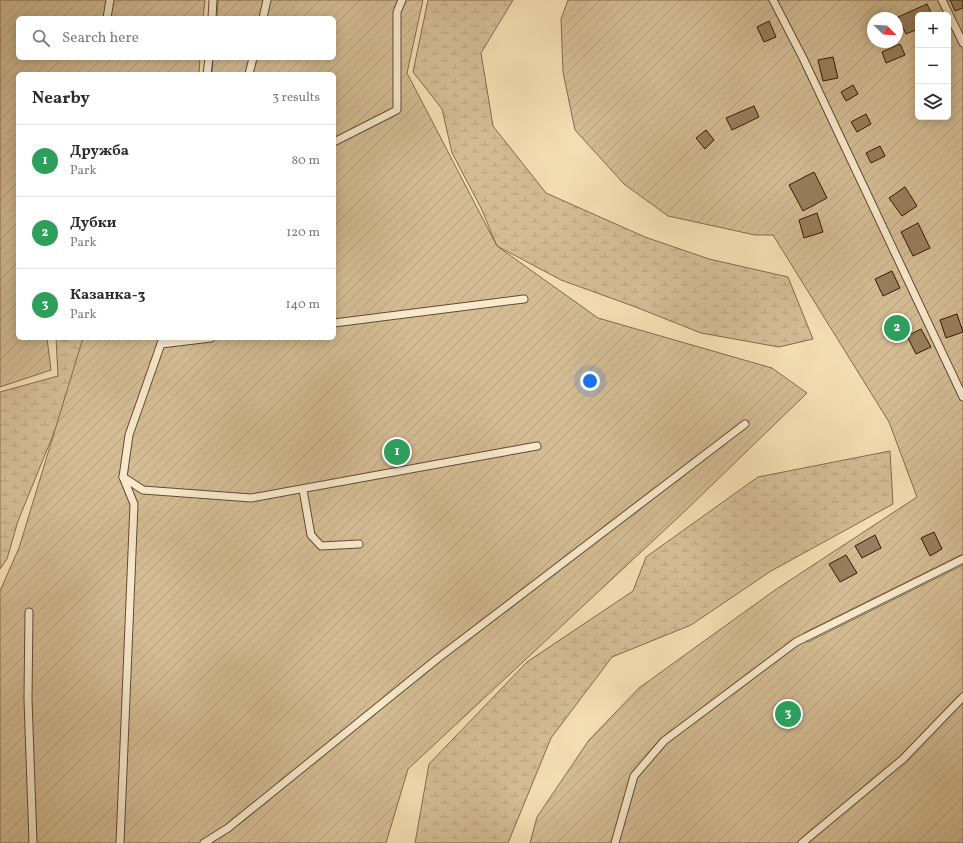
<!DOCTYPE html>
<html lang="en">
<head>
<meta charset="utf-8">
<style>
	:root { --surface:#fff; --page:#f7f7f7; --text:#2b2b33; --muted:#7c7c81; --line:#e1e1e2; --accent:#db2777 }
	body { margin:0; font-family:Vollkorn,serif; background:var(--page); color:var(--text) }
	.controls { position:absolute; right:12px; top:12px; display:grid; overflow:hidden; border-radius:6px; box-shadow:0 2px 10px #0003 }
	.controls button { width:36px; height:36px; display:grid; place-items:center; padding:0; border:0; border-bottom:1px solid var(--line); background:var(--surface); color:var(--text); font:20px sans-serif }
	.compass { position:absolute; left:867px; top:12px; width:36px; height:36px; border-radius:50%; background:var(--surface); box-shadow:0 2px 10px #0003; rotate:114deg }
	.you { position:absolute; left:590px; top:381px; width:14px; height:14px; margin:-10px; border:3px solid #fff; border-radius:50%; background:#1a73e8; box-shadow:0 0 0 6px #1a73e833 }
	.badge { display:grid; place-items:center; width:26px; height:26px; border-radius:50%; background:var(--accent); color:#fff; font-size:13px; font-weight:700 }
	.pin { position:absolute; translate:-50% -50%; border:2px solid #fff; box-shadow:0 1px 4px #0006 }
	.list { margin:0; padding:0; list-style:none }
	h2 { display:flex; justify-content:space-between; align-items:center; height:52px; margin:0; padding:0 16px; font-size:17px }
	h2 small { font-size:13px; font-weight:400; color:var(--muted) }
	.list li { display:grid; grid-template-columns:26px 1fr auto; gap:12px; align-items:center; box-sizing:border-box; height:72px; padding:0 16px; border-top:1px solid var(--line) }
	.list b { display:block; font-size:15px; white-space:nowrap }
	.list p { margin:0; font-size:13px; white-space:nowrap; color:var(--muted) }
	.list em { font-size:13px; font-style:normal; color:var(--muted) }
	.icon { flex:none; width:22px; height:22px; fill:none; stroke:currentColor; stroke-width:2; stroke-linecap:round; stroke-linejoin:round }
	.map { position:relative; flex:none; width:963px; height:843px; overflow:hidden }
	.search { position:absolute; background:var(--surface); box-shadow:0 2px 10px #0003; left:16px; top:16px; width:320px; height:44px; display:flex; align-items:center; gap:10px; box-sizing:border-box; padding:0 14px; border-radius:6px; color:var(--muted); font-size:15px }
	.panel { position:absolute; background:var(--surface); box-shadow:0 2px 10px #0003; left:16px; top:72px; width:320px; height:268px; border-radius:6px }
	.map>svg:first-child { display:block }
</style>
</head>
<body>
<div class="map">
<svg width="963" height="843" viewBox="0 0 963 843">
	<defs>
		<pattern id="wetland-marsh" width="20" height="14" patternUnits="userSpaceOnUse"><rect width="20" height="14" fill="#d3bc94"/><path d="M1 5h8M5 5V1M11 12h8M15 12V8" fill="none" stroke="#b6a17e"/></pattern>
		<pattern id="garden-furrows" width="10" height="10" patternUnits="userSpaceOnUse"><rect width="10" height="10" fill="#d3bc94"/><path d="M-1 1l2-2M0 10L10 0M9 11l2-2" fill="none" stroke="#b6a17e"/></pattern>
	</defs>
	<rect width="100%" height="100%" fill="#f3ddb2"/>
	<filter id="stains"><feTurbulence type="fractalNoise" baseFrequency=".005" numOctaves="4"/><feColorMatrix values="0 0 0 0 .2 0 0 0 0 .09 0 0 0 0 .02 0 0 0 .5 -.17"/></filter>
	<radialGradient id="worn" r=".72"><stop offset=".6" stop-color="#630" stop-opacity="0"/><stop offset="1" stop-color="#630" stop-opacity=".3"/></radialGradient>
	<!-- wetland -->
	<g fill="url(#wetland-marsh)" stroke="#846a4c">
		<path d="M 428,0 L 513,0 L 481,53 L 493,126 L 546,193 L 645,237 L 709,259 L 788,277 L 813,339 L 779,347 L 701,333 L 633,306 L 561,280 L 497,246 L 481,208 L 452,153 L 442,109 L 413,72 Z"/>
		<path d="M 56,338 L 83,338 L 82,364 L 18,521 L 7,559 L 0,569 L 0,392 L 58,376 Z"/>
		<path d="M 890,451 L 893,504 L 771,571 L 691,625 L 612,657 L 551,738 L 508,843 L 415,843 L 429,764 L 527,662 L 633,591 L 646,557 L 758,477 Z"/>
	</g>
	<!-- garden -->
	<g fill="url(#garden-furrows)" stroke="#846a4c" fill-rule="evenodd">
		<path d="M 0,0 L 205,0 L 203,18 L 18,18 L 18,58 L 200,58 L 199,74 L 18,74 L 18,338 L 47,338 L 51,370 L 0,387 Z"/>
		<path d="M 218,0 L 423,0 L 407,73 L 497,246 L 598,318 L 772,368 L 807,393 L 685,511 L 408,769 L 386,843 L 0,843 L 0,591 L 19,548 L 83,338 L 160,338 L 174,342 L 175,338 L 334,338 L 334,74 L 212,74 L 213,58 L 334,58 L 334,18 L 217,18 Z"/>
		<path d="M 568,0 L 963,0 L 963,554 L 804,633 L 808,642 L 963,565 L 963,843 L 530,843 L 537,817 L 589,740 L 639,688 L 775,590 L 917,497 L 889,422 L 773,235 L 755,235 L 668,216 L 624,184 L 575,130 L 563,72 L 561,19 ZM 918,15 L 948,15 L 948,117 L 918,117 ZM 873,18 L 897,18 L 897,42 L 873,42 Z"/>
	</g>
	<!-- building -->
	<g fill="#987e5e" stroke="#361803">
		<path d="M 950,0 L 963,0 L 963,8 L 955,11 Z"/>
		<path d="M 927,4 L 932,15 L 918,15 L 918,29 L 906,34 L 898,17 Z"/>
		<path d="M 769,21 L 776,37 L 764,42 L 757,27 Z"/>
		<path d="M 900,44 L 905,55 L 886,63 L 882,52 Z"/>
		<path d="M 833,57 L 838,78 L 823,81 L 818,60 Z"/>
		<path d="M 853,85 L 858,94 L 846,101 L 841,92 Z"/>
		<path d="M 754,106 L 759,117 L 732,130 L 726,118 Z"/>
		<path d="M 866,114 L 871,124 L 857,132 L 851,122 Z"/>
		<path d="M 706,130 L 714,140 L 705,149 L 696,138 Z"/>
		<path d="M 880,146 L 885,156 L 871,163 L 866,153 Z"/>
		<path d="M 814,172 L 827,198 L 803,211 L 789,185 Z"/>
		<path d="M 905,187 L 917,206 L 902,216 L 889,198 Z"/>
		<path d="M 817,213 L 823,232 L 804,238 L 799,220 Z"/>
		<path d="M 918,223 L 930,248 L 913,256 L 901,232 Z"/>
		<path d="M 892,271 L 900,288 L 883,296 L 875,279 Z"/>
		<path d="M 957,314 L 963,332 L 946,338 L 940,320 Z"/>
		<path d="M 921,329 L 931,347 L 916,354 L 907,336 Z"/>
		<path d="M 934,532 L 942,549 L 930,556 L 921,538 Z"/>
		<path d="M 875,535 L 881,548 L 862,558 L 855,546 Z"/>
		<path d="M 846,555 L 857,573 L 840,582 L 829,564 Z"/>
	</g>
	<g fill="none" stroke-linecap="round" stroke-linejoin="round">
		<!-- service casing -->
		<g stroke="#65492f" stroke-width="9">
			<g id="service">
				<path d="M 773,0 L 803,58 L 963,397"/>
				<path d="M 942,0 L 963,43"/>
				<path d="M 107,18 L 110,0"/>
				<path d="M 212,18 L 213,0"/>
				<path d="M 263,18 L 267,0"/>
				<path d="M 207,74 L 209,58"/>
				<path d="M 249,74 L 253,58"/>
				<path d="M 334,142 L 397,110 L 397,12 L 402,0"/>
				<path d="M 334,323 L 524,299"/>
				<path d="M 161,344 L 211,338"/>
				<path d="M 123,477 L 143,490 L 251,498 L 537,446"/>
				<path d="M 303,490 L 311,535 L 321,546 L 359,544"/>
				<path d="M 29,612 L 28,699 L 33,843"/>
				<path d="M 120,843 L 134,504 L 123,477 L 129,435 L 163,338"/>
				<path d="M 204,843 L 228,828 L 437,659 L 745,424"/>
				<path d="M 615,843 L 634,776 L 664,741 L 796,642 L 963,559"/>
				<path d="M 802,843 L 903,759 L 963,697"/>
			</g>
		</g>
		<!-- service -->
		<use href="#service" stroke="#f7e9cd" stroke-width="7"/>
	</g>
	<rect width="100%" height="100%" filter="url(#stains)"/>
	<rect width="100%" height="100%" fill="url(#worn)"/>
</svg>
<div class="controls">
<button>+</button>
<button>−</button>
<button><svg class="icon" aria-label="layers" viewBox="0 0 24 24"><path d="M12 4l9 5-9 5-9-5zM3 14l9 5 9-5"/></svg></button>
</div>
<svg class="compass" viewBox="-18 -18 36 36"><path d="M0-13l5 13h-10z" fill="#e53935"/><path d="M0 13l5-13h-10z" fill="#7c7c81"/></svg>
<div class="you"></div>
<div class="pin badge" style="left:397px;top:452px;background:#2e9e5b">1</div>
<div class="pin badge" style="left:897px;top:328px;background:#2e9e5b">2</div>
<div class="pin badge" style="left:788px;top:714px;background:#2e9e5b">3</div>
<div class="search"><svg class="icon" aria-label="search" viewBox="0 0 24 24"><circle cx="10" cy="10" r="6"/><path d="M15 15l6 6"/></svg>Search here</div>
<section class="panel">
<h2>Nearby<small>3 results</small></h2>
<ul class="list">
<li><span class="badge" style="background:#2e9e5b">1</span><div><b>Дружба</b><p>Park</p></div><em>80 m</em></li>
<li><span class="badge" style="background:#2e9e5b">2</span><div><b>Дубки</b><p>Park</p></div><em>120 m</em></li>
<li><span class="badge" style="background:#2e9e5b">3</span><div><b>Казанка-3</b><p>Park</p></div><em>140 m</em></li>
</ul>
</section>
</div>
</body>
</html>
